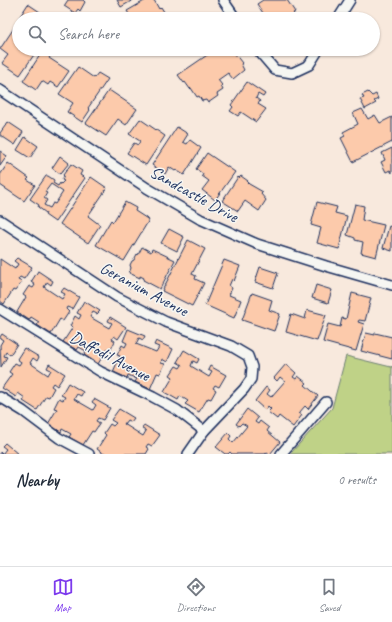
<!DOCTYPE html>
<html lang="en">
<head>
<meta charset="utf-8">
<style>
	:root { --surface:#fff; --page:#f2f2f3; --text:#1f2937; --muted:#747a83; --line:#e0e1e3; --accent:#7c3aed }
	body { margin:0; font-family:Caveat,sans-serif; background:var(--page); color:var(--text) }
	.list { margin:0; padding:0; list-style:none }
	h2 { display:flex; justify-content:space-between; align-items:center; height:52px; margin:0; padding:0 16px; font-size:17px }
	h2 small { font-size:13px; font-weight:400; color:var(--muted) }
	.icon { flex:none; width:22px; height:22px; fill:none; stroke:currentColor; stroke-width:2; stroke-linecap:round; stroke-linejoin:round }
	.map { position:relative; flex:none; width:392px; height:454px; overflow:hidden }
	.search { position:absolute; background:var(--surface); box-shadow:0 1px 3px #0004; left:12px; right:12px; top:12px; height:44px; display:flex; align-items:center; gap:10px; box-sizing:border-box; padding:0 14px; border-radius:22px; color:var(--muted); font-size:15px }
	.sheet { height:112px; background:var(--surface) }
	nav { display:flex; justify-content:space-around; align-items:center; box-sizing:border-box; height:56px; border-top:1px solid var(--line); background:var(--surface); font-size:11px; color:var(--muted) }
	nav a { display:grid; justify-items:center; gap:2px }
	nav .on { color:var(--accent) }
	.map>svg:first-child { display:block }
</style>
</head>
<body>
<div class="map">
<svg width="392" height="454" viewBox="0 0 392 454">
	<rect width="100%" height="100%" fill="#f8e9dd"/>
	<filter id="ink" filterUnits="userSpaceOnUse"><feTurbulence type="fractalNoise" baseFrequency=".025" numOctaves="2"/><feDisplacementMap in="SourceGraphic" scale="8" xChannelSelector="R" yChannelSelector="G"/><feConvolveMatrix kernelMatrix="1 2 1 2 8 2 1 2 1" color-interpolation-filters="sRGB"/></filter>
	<g filter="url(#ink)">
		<!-- green -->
		<path fill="#bfd287" stroke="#6d8072" d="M 346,356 L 391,367 L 392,366 L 392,454 L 290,454 L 332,408 Z"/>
		<!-- building -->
		<g fill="#fccaab" stroke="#1b2f5e" fill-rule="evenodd">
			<path d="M 68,0 L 83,0 L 85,2 L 80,11 L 78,9 L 75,13 L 64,6 Z"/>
			<path d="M 117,0 L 133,0 L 121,7 Z"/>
			<path d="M 146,0 L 154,0 L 159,9 L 161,7 L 166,15 L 158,19 L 132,19 L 127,11 Z"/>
			<path d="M 263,0 L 287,0 L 295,12 L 293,13 L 298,19 L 275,19 L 276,18 L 274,15 L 267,19 L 257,4 Z"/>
			<path d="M 28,4 L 40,12 L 35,19 L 20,19 L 19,18 Z"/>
			<path d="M 14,28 L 19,32 L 19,49 L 38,49 L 20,75 L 2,63 L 8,55 L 0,49 Z"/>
			<path d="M 44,49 L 55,49 L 49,58 L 69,71 L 58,87 L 50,82 L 48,85 L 42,81 L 36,90 L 23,81 Z"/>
			<path d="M 216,49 L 231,49 L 242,63 L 241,64 L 244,70 L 233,79 L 228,73 L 218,80 L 222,85 L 221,86 L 223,90 L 217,94 L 218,96 L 208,103 L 206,100 L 202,101 L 199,96 L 197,97 L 191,88 L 190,89 L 185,82 L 184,83 L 178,75 Z"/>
			<path d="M 78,67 L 94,78 L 98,73 L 108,79 L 88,108 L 90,110 L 82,122 L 67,112 L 73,103 L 59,94 Z"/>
			<path d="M 247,82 L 265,94 L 263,97 L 258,94 L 256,98 L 260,101 L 258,104 L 266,109 L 256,122 L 241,112 L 238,116 L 230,111 L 233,107 L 231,105 Z"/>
			<path d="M 109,90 L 137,109 L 126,125 L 118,119 L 106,136 L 86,123 Z"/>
			<path d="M 368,92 L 372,96 L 376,94 L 378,99 L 374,101 L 376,103 L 365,109 L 360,99 L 364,98 L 362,95 Z"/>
			<path d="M 362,109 L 368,119 L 375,115 L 380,123 L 392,117 L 392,142 L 353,162 L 341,138 L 345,136 L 343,132 L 358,124 L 353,113 Z"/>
			<path d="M 140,119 L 165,136 L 146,165 L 127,153 L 134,143 L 138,145 L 140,141 L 129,134 Z"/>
			<path d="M 8,122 L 23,132 L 15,145 L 0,135 L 0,133 Z"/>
			<path d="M 177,127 L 188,134 L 183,142 L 187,144 L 190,140 L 201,148 L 184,175 L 176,170 L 175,171 L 169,167 L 165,174 L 152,165 Z"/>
			<path d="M 25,137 L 38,146 L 30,158 L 17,150 Z"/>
			<path d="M 392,148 L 392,173 L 390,170 L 386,172 L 381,162 L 385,160 L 382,153 Z"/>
			<path d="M 0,151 L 7,156 L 0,166 Z"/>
			<path d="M 207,153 L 235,172 L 215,200 L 202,190 L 209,181 L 202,176 L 203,174 L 196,169 Z"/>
			<path d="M 60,156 L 69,163 L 60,174 L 52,168 Z"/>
			<path d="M 8,163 L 29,178 L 27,180 L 35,185 L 24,201 L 0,185 L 0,175 Z"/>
			<path d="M 71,164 L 82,171 L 80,175 L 85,178 L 55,222 L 45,215 L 46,213 L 38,207 L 39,205 L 30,199 L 46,176 L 48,176 L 54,180 L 53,183 L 58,186 L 60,183 L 61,184 L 64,181 L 62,180 L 64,176 L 63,175 ZM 51,184 L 63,192 L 55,204 L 53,203 L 50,208 L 44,205 L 47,200 L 44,198 L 47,193 L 45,192 Z"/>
			<path d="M 241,176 L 248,181 L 247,182 L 249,184 L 263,192 L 261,194 L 266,200 L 259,211 L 245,201 L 238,211 L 222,201 L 238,177 L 239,178 Z"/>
			<path d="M 91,177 L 107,188 L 88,216 L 100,225 L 88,243 L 60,224 Z"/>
			<path d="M 125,202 L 136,208 L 135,211 L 149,220 L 124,261 L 96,245 L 111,220 L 113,222 Z"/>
			<path d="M 317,202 L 337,207 L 335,213 L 347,216 L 339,249 L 317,243 L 321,228 L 311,225 Z"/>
			<path d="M 355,204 L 364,206 L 362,220 L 384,225 L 376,257 L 361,253 L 363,242 L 355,240 L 355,238 L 347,235 Z"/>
			<path d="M 389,226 L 392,227 L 392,251 L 383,248 Z"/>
			<path d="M 169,229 L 184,237 L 177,251 L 161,243 Z"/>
			<path d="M 188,240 L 205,249 L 192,274 L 196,276 L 195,279 L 204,283 L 192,306 L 162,291 Z"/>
			<path d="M 142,247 L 151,252 L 152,249 L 175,260 L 160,289 L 143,280 L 144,278 L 140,276 L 140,278 L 129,273 L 131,268 L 130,265 L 132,261 L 134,260 L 137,254 L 138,255 Z"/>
			<path d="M 17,258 L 32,267 L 24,279 L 20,277 L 18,280 L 22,282 L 15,291 L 13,290 L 4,304 L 0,301 L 0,259 L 15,269 L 18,264 L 14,261 Z"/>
			<path d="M 224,260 L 240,266 L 234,281 L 232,279 L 229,286 L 232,288 L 229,295 L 241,300 L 234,318 L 205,305 Z"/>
			<path d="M 260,267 L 278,273 L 273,288 L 255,282 Z"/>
			<path d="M 38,271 L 53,281 L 51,285 L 47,282 L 44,287 L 62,299 L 65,294 L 61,292 L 64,288 L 79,297 L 72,309 L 67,307 L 66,309 L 69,312 L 63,321 L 60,319 L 51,334 L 37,325 L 39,322 L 31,317 L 29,320 L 17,312 L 26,297 L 23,295 L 29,286 L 33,288 L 35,285 L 31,282 Z"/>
			<path d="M 316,285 L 332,290 L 328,303 L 312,298 Z"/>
			<path d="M 252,293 L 272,300 L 269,310 L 280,314 L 274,331 L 242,320 Z"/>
			<path d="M 352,293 L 371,298 L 365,321 L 359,320 L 358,322 L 364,324 L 356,351 L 323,342 L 328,324 L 340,327 L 342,318 L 346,319 Z"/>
			<path d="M 84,301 L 100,311 L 97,314 L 93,312 L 90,317 L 109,328 L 112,323 L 108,321 L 110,317 L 126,327 L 118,339 L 114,336 L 112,339 L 115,341 L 110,351 L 107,349 L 98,364 L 84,355 L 86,351 L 79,347 L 77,350 L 63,342 L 73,327 L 70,326 L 75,316 L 79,319 L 81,315 L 77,313 Z"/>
			<path d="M 307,310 L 326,315 L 317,341 L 286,332 L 291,314 L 305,319 Z"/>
			<path d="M 128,329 L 145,336 L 143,340 L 139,338 L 136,344 L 156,352 L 159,347 L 154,345 L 156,341 L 173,349 L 167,362 L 162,359 L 161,363 L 165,364 L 160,374 L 157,373 L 150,389 L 135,382 L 137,379 L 128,375 L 127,378 L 113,372 L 120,356 L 117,355 L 122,345 L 125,347 L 127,343 L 123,341 Z"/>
			<path d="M 366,333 L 375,335 L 375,333 L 392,337 L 392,359 L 361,351 Z"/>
			<path d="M 2,334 L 17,344 L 10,355 L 6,352 L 4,356 L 7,357 L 1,367 L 0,345 L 3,340 L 0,338 L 0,337 Z"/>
			<path d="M 24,348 L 39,357 L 37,361 L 33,358 L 30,363 L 48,375 L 51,370 L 47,368 L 49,364 L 65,374 L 57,386 L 53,383 L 51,386 L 54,388 L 49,397 L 46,396 L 37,410 L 23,401 L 25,398 L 18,393 L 16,397 L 2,388 L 12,374 L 9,372 L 15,363 L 19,365 L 21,362 L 17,359 Z"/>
			<path d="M 184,350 L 199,359 L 197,363 L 193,361 L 191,366 L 209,377 L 212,372 L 208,370 L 210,366 L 226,375 L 219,387 L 215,385 L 213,388 L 216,390 L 211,399 L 208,398 L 199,412 L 185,404 L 188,401 L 180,396 L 178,400 L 164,392 L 173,377 L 170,375 L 176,366 L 180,368 L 182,365 L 177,362 Z"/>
			<path d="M 286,364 L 296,373 L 293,377 L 296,379 L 298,376 L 307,383 L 305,385 L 318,396 L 308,409 L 305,406 L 299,413 L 302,415 L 293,427 L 279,416 L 277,419 L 268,412 L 271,409 L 268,406 L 265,410 L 255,401 L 266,387 L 270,390 L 267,394 L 271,397 L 285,381 L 280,377 L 277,381 L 274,378 Z"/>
			<path d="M 68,383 L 83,392 L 81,396 L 77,394 L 74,399 L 93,410 L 96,405 L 92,402 L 94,399 L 110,408 L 103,420 L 98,418 L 96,421 L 100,423 L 94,432 L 92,431 L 83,445 L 69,437 L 71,434 L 62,429 L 61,432 L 48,424 L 57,409 L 54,408 L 59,398 L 63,400 L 65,397 L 61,395 Z"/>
			<path d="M 119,409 L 134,418 L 131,422 L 127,420 L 124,424 L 143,436 L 146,431 L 142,429 L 144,425 L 160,435 L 152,446 L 148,444 L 146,447 L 149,449 L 146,454 L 104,454 L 97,449 L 106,435 L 104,433 L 110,424 L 113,426 L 116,423 L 111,420 Z"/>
			<path d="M 247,409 L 258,418 L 255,422 L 258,424 L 260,421 L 269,428 L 267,431 L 280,442 L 270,454 L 267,452 L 265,454 L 232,454 L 230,452 L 228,454 L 225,454 L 216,447 L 228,433 L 231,436 L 229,439 L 233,443 L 247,426 L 242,423 L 239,426 L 236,424 Z"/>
			<path d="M 5,443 L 18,454 L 0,454 L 0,452 L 2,454 L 6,449 L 2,446 Z"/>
		</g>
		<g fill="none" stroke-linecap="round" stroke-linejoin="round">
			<!-- street casing -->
			<g stroke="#1b2f5e" stroke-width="12">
				<g id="street">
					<path d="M 223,0 L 236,19"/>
					<path d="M 338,19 L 350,0"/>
					<path d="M 257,49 L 275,70 L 292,73 L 309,65 L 319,49"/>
					<path d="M 0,90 L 147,188 L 200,219 L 257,244 L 326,266 L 392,285"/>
					<path d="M 0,220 L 117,297 L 166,322 L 231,346 L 248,356 L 252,367 L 251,379 L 244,389 L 204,431 L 188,454"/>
					<path d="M 0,309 L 101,372 L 153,397 L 177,410 L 204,431"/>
					<path d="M 0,397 L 23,411 L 59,438 L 89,454"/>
					<path d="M 281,454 L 326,402"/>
				</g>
			</g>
			<!-- street -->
			<use href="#street" stroke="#f6f6f2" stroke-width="9"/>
		</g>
	</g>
	<g text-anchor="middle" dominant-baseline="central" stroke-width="3" stroke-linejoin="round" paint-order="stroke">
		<!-- street labels -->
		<g font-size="17" fill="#1b2f5e" stroke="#f6f6f2">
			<text transform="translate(194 194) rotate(29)">Sandcastle Drive</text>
			<text transform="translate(144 289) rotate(28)">Geranium Avenue</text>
			<text transform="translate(110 356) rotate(28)">Daffodil Avenue</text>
		</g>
	</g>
</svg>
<div class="search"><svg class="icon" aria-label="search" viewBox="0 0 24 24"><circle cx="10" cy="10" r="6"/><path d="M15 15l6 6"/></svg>Search here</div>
</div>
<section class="sheet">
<h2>Nearby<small>0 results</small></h2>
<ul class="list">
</ul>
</section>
<nav>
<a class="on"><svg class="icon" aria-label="map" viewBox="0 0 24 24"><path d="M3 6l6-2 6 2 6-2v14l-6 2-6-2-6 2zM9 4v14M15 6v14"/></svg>Map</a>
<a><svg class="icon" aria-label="directions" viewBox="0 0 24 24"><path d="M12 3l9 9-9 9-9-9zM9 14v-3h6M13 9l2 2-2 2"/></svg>Directions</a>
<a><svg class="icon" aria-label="saved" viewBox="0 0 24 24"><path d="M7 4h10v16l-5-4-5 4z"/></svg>Saved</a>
</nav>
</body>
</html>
